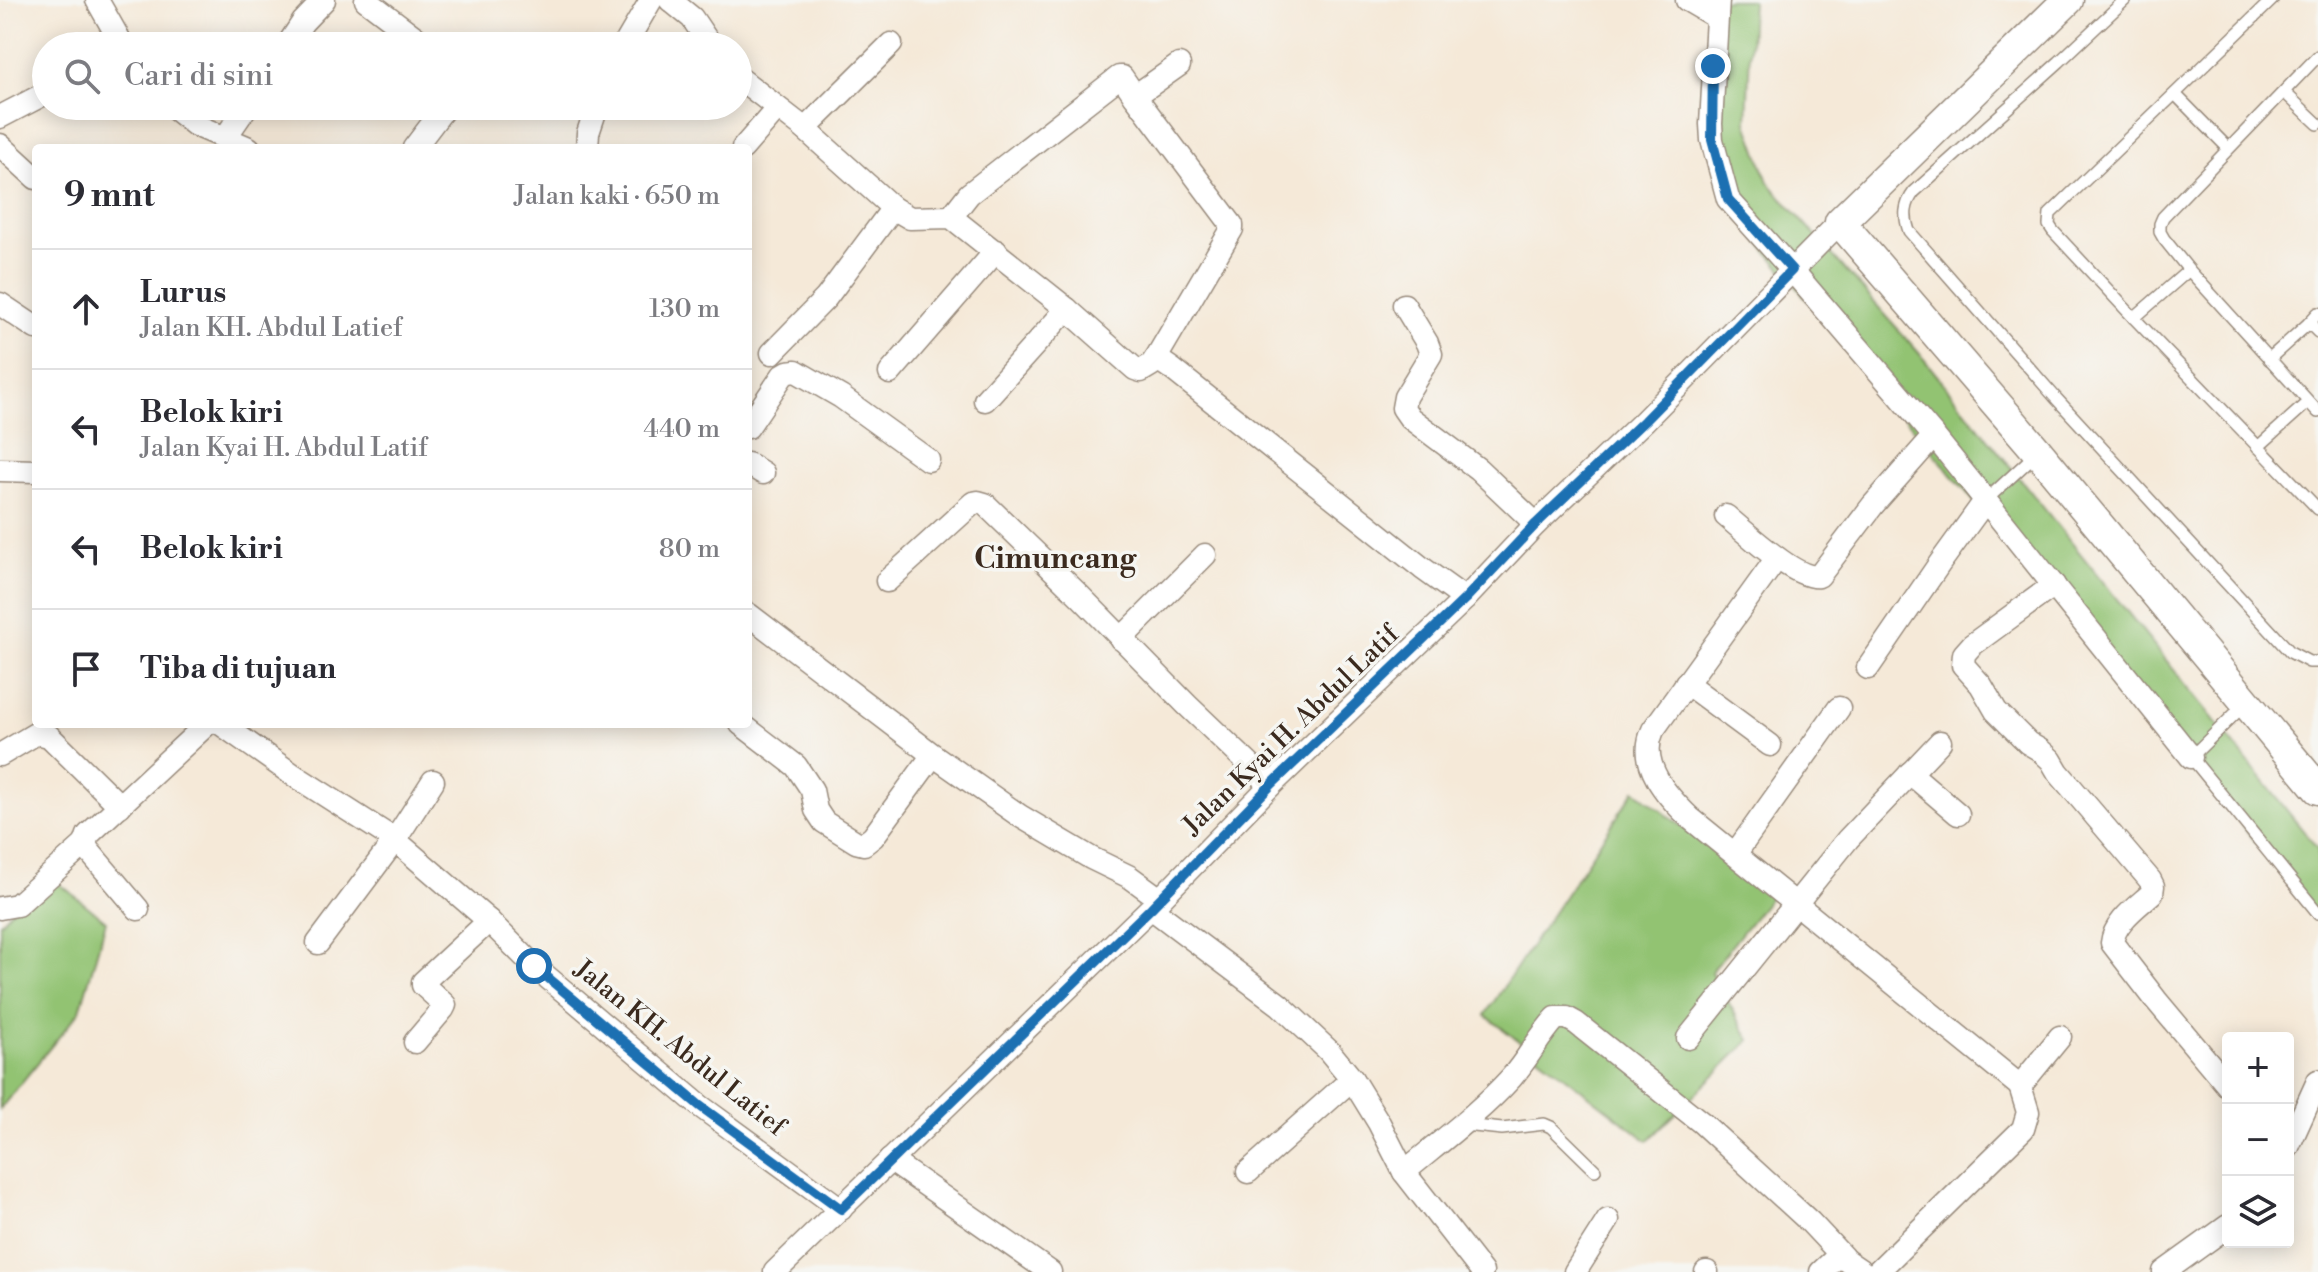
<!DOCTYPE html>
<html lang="id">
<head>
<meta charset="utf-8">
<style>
	:root { --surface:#fff; --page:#f2f2f3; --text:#2b2b33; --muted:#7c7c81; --line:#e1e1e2 }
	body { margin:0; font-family:"Libre Bodoni",serif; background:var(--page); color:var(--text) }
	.controls { position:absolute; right:24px; bottom:24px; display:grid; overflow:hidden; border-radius:8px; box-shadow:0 4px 20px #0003 }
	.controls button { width:72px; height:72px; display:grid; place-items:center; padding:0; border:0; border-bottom:2px solid var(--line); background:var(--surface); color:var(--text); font:40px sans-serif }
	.stop { position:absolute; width:24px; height:24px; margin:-18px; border:6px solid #1f6fb2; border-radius:50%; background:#fff }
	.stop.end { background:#1f6fb2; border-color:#fff; box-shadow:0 2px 8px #0008 }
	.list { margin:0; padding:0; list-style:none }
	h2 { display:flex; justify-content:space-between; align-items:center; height:104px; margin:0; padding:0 32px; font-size:34px }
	h2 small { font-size:26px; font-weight:400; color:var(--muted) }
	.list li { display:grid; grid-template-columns:52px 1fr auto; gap:24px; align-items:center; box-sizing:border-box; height:120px; padding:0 32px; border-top:2px solid var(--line) }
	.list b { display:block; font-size:30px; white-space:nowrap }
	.list p { margin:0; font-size:26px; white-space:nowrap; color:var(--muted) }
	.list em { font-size:26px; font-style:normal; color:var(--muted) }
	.icon { flex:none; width:44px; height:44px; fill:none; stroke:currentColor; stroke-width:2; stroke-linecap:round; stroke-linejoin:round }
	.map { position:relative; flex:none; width:2318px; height:1272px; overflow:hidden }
	.search { position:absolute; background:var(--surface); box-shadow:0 4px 20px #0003; left:32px; top:32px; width:720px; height:88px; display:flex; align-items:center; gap:20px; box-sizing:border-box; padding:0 28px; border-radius:44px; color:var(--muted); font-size:30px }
	.panel { position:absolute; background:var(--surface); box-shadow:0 4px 20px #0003; left:32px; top:144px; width:720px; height:584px; border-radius:8px }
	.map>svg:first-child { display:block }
</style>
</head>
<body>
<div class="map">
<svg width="2318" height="1272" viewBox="0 0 2318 1272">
	<rect width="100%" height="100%" fill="#f6f6f2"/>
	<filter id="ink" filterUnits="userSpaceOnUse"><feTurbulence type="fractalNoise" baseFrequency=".0125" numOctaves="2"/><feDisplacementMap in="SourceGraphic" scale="16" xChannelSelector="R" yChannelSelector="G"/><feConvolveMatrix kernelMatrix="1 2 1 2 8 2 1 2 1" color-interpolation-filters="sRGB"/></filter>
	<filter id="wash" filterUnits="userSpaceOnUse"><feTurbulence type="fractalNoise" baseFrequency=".006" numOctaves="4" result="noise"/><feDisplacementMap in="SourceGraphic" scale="32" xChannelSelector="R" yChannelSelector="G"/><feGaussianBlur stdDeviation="1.8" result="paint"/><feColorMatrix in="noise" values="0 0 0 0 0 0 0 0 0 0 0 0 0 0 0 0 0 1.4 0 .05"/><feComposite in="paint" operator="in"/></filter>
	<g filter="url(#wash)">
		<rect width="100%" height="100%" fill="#f5e9d8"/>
		<!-- green -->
		<g fill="#92c372" stroke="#667648" stroke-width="2">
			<path d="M 1707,0 L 1752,0 L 1747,122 L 1768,182 L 1919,353 L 2318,849 L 2318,917 L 1727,203 Z"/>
			<path d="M 1635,790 L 1771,896 L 1711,972 L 1750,1040 L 1648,1141 L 1485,1015 Z"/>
			<path d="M 45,872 L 106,921 L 80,1011 L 0,1109 L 0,923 Z"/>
		</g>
	</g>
	<g filter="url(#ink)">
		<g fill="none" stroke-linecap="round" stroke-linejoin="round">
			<!-- lane casing -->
			<g stroke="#988a7b" stroke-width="14">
				<g id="lane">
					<path d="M 2125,0 L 2059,62 L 1914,192 C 1904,205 1904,217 1909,231 L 2054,396 L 2290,652 L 2309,662 L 2318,662"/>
					<path d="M 2318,56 L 2163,217 L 2160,224 L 2160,232 L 2164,239 L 2189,270 L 2318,412"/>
					<path d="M 2284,92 L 2318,124"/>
					<path d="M 2175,94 L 2228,148"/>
					<path d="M 2189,270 L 2134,318 L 2318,509"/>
					<path d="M 2318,313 L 2309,323 L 2318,332"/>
					<path d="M 2134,318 L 2053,231 L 2049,225 L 2050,214 L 2272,0"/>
					<path d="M 2269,359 L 2309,323"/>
					<path d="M 2258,447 L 2308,402"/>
					<path d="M 1985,501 L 2038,452"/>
					<path d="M 2245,704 L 2191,757 L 2318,913"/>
					<path d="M 1465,1125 L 1502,1129 L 1544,1124 L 1551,1127 L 1595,1170"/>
				</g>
			</g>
			<!-- street casing -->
			<g stroke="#988a7b" stroke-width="25">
				<g id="street">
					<path d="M 97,0 L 123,46"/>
					<path d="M 366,0 L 416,38"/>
					<path d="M 670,0 L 692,18 L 711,46"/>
					<path d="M 1687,0 L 1716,17"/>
					<path d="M 1718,0 L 1711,124 L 1712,140 L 1728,199 L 1792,270 L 1934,436 L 2191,757"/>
					<path d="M 287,46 L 303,22 L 324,0"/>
					<path d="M 624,46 L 651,0"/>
					<path d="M 738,77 L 805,129 L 893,208 L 910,218 L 951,217 L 1067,309 L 1135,369 L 1141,371 L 1151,365 L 1156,358 L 1172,369 L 1422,568 L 1465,599"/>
					<path d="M 1135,96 L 1232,225 L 1232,229 L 1156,358"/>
					<path d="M 171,106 L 195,125 L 249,148"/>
					<path d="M 0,117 L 46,93"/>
					<path d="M 805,129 L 891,44"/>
					<path d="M 225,138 L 247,106"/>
					<path d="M 0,145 L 36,178"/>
					<path d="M 414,148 L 446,106"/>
					<path d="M 587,148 L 588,133 L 597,106"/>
					<path d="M 743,148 L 777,109"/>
					<path d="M 951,217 L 969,194 L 1119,77 L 1122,77 L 1135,96 L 1179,65"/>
					<path d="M 0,304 L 36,328"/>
					<path d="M 1404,305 L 1427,343 L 1431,354 L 1405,397 L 1403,408 L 1410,418 L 1478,469 L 1536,524"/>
					<path d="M 772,353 L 826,298 L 893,208"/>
					<path d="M 890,373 L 996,251"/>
					<path d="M 985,400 L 1067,309"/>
					<path d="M 748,427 L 783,375 L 788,372 L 796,371 L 841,397 L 928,460"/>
					<path d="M 748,464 L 763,473"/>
					<path d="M 0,470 L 36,471"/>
					<path d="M 1726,516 C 1744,531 1797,581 1819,576 L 1873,505 L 1934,436"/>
					<path d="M 1777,558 L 1653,730 C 1637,764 1668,797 1690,818 L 2020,1086"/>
					<path d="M 887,581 L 973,503 L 978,502 L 985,504 L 1080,596 L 1187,705 L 1271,785"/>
					<path d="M 2054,585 L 1972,645 L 1964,654 L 1963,665 L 1981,685 L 1996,711 L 2028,743 L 2040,750 L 2051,760 L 2058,772 L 2150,880 L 2153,886 L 2152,893 C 2138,906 2114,922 2112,943 L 2156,1000 L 2228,1086"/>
					<path d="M 748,614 L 933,755 L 1020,816 L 1091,858 L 1130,877 L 1160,899"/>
					<path d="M 1121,639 L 1205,555"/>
					<path d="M 1868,668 L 1940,563 L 1985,501"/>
					<path d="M 1686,683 L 1770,745"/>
					<path d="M 221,724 L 292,774 L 395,840 L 489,921 L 534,966 L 700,1106 L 841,1209"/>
					<path d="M 741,724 L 796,766 L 812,790 L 816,810 L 824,822 L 856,842 L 864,844 L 873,837 L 933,755"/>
					<path d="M 0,755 L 37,733 L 49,736 L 120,806"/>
					<path d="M 1910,773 L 1958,814"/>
					<path d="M 1735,854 L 1839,708"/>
					<path d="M 0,908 L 17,905 L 85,844"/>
					<path d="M 1151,908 L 1280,1005 L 1329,1051 L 1352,1079 L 1379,1123 L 1404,1172 L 1482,1272"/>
					<path d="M 138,909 L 88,850 L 85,844 L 88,835 L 207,724"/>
					<path d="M 318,943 L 395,840 L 433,781"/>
					<path d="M 1688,1038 L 1848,839 L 1940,742"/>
					<path d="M 415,1042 L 443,1009 L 445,1005 L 423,985 L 423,982 L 489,921"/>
					<path d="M 2288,1147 L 2318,1081"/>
					<path d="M 890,1160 L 1050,1272"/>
					<path d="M 1248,1172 L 1352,1079"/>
					<path d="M 1404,1172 C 1440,1142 1479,1113 1511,1078 C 1528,1059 1539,1036 1556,1018 L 1567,1018 L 1576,1023 L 1702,1123 L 1810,1222 L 1843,1257"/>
					<path d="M 775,1272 L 1160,899 L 1271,785 L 1465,599 L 1536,524 L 1644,421 L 1840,222"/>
					<path d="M 1575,1272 L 1608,1220"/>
					<path d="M 1706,1272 L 1707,1272"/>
					<path d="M 1821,1272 L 1836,1258 L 1841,1257 L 1863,1272"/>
					<path d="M 1877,1272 L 2023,1129 L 2028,1112 L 2020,1086 L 2060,1037"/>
					<path d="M 2164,1272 L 2228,1226"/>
				</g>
			</g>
			<!-- secondary casing -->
			<g stroke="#988a7b" stroke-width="33">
				<path id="secondary" d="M 2068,0 L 1840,222 L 2038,452 L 2318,789"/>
			</g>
			<!-- lane -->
			<use href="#lane" stroke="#fff" stroke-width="11"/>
			<!-- street -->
			<use href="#street" stroke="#fff" stroke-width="22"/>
			<!-- secondary -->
			<use href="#secondary" stroke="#fff" stroke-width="30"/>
		</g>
	</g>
	<g fill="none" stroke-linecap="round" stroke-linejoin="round" filter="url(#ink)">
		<!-- route -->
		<path stroke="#1f6fb2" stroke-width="10" d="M 534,966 L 700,1106 L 841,1209 L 1151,908 L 1271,785 L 1465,599 L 1536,524 L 1644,421 L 1792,270 L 1728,199 L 1712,140 L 1713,66"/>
	</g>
	<g text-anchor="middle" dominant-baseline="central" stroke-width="7" stroke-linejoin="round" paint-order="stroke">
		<!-- street labels -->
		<g font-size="26" fill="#3b2a1e" stroke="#f6f6f2">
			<text transform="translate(1291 730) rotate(-44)">Jalan Kyai H. Abdul Latif</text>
			<text transform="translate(680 1048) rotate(39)">Jalan KH. Abdul Latief</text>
		</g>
		<!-- quarter labels -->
		<g font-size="30" font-weight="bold" fill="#3b2a1e" stroke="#f6f6f2">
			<text x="1055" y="559">Cimuncang</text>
		</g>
	</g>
</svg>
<div class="controls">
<button>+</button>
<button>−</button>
<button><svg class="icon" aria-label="layers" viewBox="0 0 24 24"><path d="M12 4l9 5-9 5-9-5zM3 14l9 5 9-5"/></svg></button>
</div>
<div class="stop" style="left:534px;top:966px"></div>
<div class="stop end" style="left:1713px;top:66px"></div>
<div class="search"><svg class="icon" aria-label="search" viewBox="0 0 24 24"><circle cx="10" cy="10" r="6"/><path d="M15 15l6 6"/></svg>Cari di sini</div>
<section class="panel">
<h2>9 mnt<small>Jalan kaki · 650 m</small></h2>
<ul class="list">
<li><svg class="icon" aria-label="ahead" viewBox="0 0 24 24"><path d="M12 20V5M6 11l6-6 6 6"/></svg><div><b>Lurus</b><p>Jalan KH. Abdul Latief</p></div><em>130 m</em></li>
<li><svg class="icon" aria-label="left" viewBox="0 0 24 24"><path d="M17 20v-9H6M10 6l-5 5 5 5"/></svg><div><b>Belok kiri</b><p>Jalan Kyai H. Abdul Latif</p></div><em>440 m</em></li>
<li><svg class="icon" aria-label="left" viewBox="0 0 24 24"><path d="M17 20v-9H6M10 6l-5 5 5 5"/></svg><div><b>Belok kiri</b></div><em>80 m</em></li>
<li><svg class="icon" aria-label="arrive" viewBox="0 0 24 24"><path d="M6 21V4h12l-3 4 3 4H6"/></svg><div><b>Tiba di tujuan</b></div></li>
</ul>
</section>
</div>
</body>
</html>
